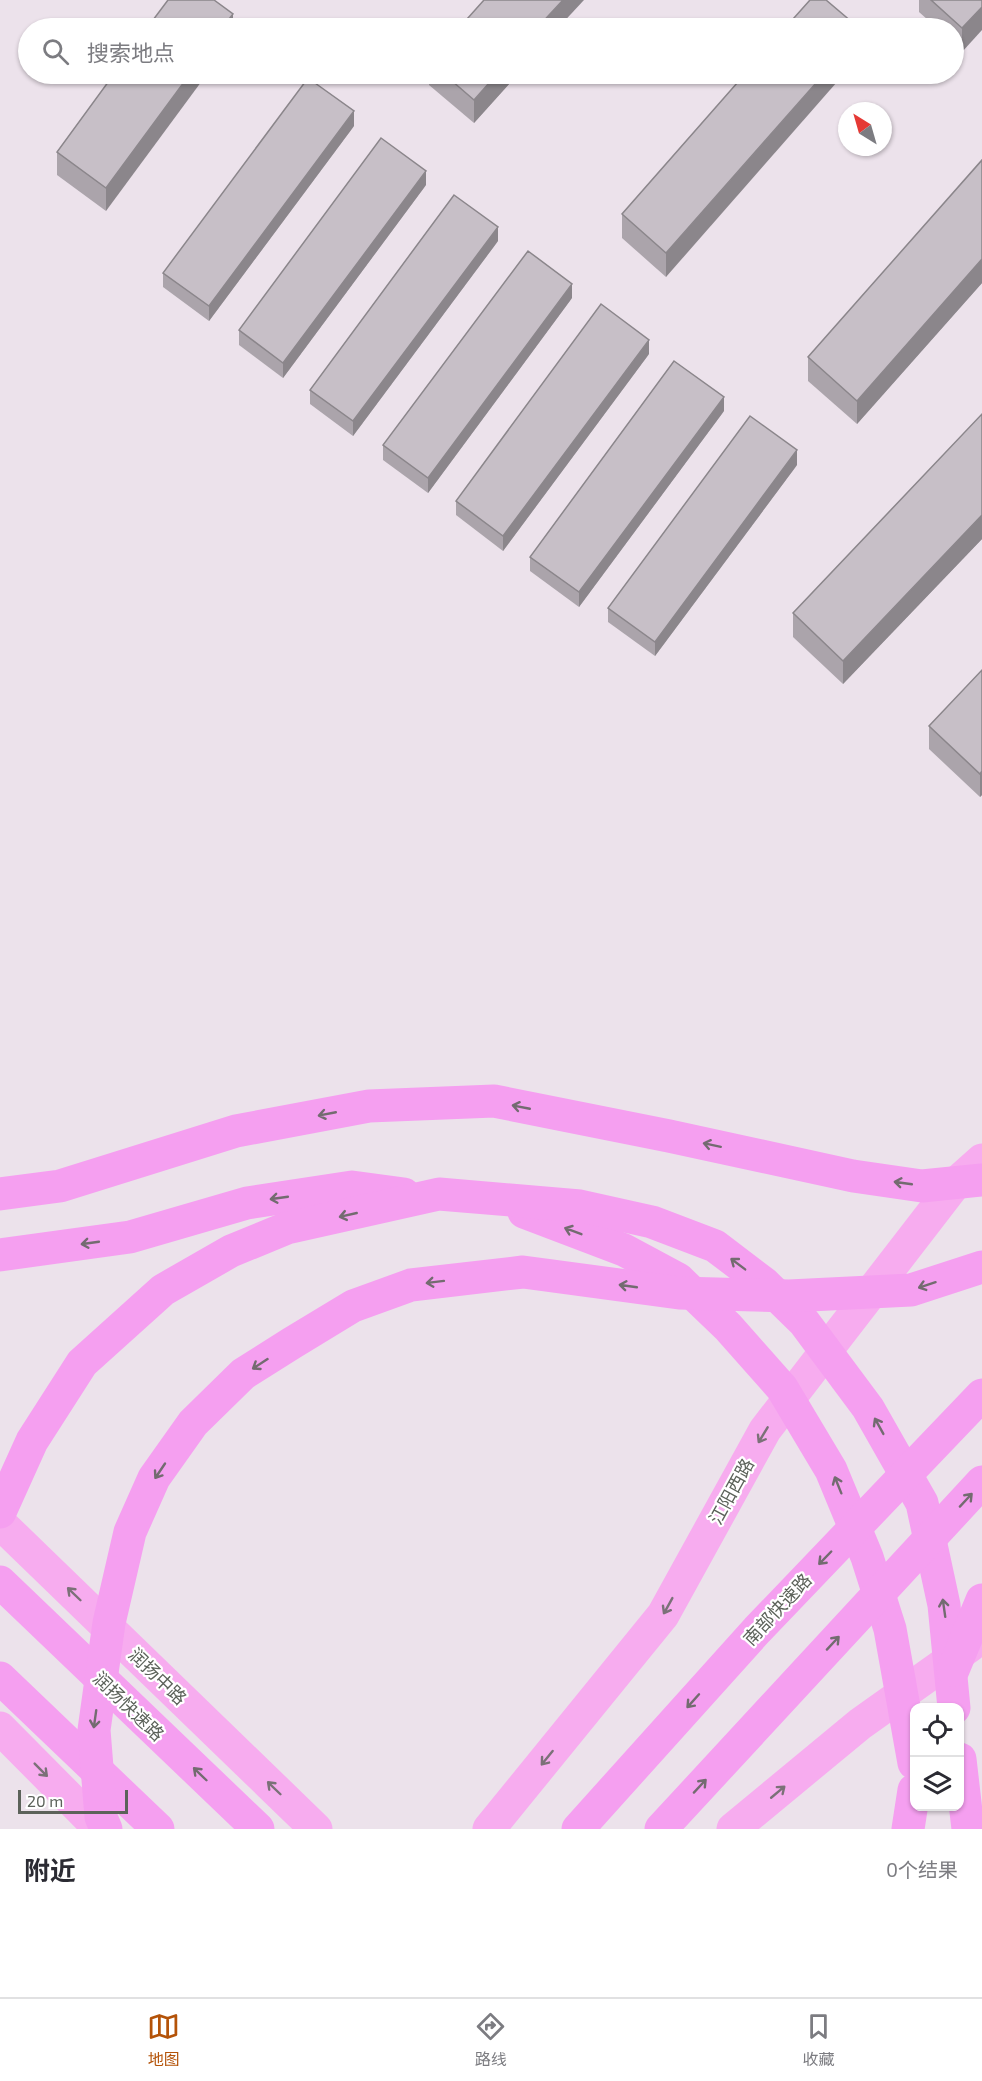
<!DOCTYPE html>
<html lang="zh">
<head>
<meta charset="utf-8">
<style>
	:root { --surface:#fff; --page:#f2f2f3; --text:#2b2b33; --muted:#7c7c81; --line:#e1e1e2; --accent:#b45309 }
	body { margin:0; font-family:"Exo 2","Noto Sans SC",sans-serif; background:var(--page); color:var(--text) }
	.controls { position:absolute; right:18px; bottom:18px; display:grid; overflow:hidden; border-radius:12px; box-shadow:0 2px 4px #0004 }
	.controls button { width:54px; height:54px; display:grid; place-items:center; padding:0; border:0; border-bottom:2px solid var(--line); background:var(--surface); color:var(--text); font:30px sans-serif }
	.compass { position:absolute; left:838px; top:102px; width:54px; height:54px; border-radius:50%; background:var(--surface); box-shadow:0 2px 4px #0004; rotate:323deg }
	.scale { position:absolute; left:18px; bottom:15px; width:110px; box-sizing:border-box; padding-left:6px; border:3px solid #5c625a; border-top:0; font-size:16px; line-height:21px; white-space:nowrap; color:#5c625a; -webkit-text-stroke:4px #fff; paint-order:stroke }
	.list { margin:0; padding:0; list-style:none }
	h2 { display:flex; justify-content:space-between; align-items:center; height:78px; margin:0; padding:0 24px; font-size:26px }
	h2 small { font-size:20px; font-weight:400; color:var(--muted) }
	.icon { flex:none; width:33px; height:33px; fill:none; stroke:currentColor; stroke-width:2; stroke-linecap:round; stroke-linejoin:round }
	.map { position:relative; flex:none; width:982px; height:1829px; overflow:hidden }
	.search { position:absolute; background:var(--surface); box-shadow:0 2px 4px #0004; left:18px; right:18px; top:18px; height:66px; display:flex; align-items:center; gap:15px; box-sizing:border-box; padding:0 21px; border-radius:33px; color:var(--muted); font-size:22px }
	.sheet { height:168px; background:var(--surface) }
	nav { display:flex; justify-content:space-around; align-items:center; box-sizing:border-box; height:84px; border-top:2px solid var(--line); background:var(--surface); font-size:16px; color:var(--muted) }
	nav a { display:grid; justify-items:center; gap:3px }
	nav .on { color:var(--accent) }
	.map>svg:first-child { display:block }
</style>
</head>
<body>
<div class="map">
<svg width="982" height="1829" viewBox="0 0 982 1829">
	<rect width="100%" height="100%" fill="#ece2eb"/>
	<g fill="none" stroke-linecap="round" stroke-linejoin="round">
		<!-- primary -->
		<g stroke="#f7acef" stroke-width="33">
			<path d="M 0,1523 L 316,1829"/>
			<path d="M 0,1728 L 100,1829"/>
			<path d="M 489,1829 L 663,1615 L 765,1430 L 954,1185 L 982,1160"/>
			<path d="M 733,1829 L 860,1724 L 971,1645"/>
		</g>
		<!-- trunk -->
		<g stroke="#f59ff0" stroke-width="33">
			<path d="M 0,1194 L 60,1186 L 236,1131 L 369,1106 L 494,1101 L 669,1136 L 853,1176 L 922,1186 L 982,1180"/>
			<path d="M 524,1212 L 624,1250 L 678,1279 L 728,1327 L 782,1388 L 831,1470 L 867,1557 L 890,1629 L 914,1763"/>
			<path d="M 0,1255 L 130,1237 L 247,1203 L 352,1187 L 404,1194"/>
			<path d="M 0,1512 L 32,1441 L 82,1363 L 163,1290 L 231,1251 L 287,1228 L 439,1194 L 580,1206 L 652,1222 L 715,1246 L 765,1284 L 804,1322 L 868,1408 L 922,1503 L 944,1605 L 954,1708"/>
			<path d="M 0,1582 L 258,1829"/>
			<path d="M 953,1670 L 982,1600"/>
			<path d="M 0,1678 L 158,1829"/>
			<path d="M 960,1759 L 968,1829"/>
			<path d="M 106,1829 L 101,1817 L 94,1730 L 109,1623 L 130,1532 L 154,1478 L 193,1423 L 243,1374 L 292,1343 L 353,1306 L 411,1285 L 523,1272 L 679,1293 L 789,1296 L 911,1290 L 982,1267"/>
			<path d="M 578,1829 L 757,1630 L 982,1395"/>
			<path d="M 661,1829 L 982,1482"/>
			<path d="M 908,1829 L 914,1790"/>
		</g>
	</g>
	<!-- wall -->
	<g fill="#aba4ab">
		<path d="M 919,0 L 982,0 L 962,52 L 954,44 L 954,28 L 937,28 L 919,12 Z"/>
		<path d="M 114,74 L 106,211 L 57,175 L 57,152 Z"/>
		<path d="M 429,74 L 518,74 L 474,123 L 429,85 Z"/>
		<path d="M 745,74 L 666,277 L 622,238 L 622,214 Z"/>
		<path d="M 354,126 L 209,321 L 163,287 L 163,273 Z"/>
		<path d="M 982,160 L 982,283 L 857,424 L 808,381 L 808,357 Z"/>
		<path d="M 426,185 L 283,378 L 239,345 L 239,330 Z"/>
		<path d="M 498,241 L 353,436 L 310,404 L 310,390 Z"/>
		<path d="M 572,298 L 428,493 L 383,460 L 383,445 Z"/>
		<path d="M 649,354 L 503,551 L 456,515 L 456,501 Z"/>
		<path d="M 724,411 L 579,607 L 530,571 L 530,557 Z"/>
		<path d="M 982,414 L 982,539 L 843,684 L 793,637 L 793,613 Z"/>
		<path d="M 797,465 L 655,656 L 608,622 L 608,608 Z"/>
		<path d="M 982,670 L 982,795 L 980,797 L 929,749 L 929,726 Z"/>
	</g>
	<!-- shaded-wall -->
	<g fill="#8b868b">
		<path d="M 563,0 L 584,0 L 558,28 L 537,28 Z"/>
		<path d="M 982,7 L 982,30 L 962,52 L 962,28 Z"/>
		<path d="M 233,14 L 233,28 L 222,28 Z"/>
		<path d="M 190,74 L 207,74 L 106,211 L 106,188 Z"/>
		<path d="M 497,74 L 518,74 L 474,123 L 474,100 Z"/>
		<path d="M 824,74 L 844,74 L 666,277 L 666,253 Z"/>
		<path d="M 354,111 L 354,126 L 209,321 L 209,306 Z"/>
		<path d="M 426,171 L 426,185 L 283,378 L 283,363 Z"/>
		<path d="M 498,227 L 498,241 L 353,436 L 353,421 Z"/>
		<path d="M 982,259 L 982,283 L 857,424 L 857,401 Z"/>
		<path d="M 572,284 L 572,298 L 428,493 L 428,478 Z"/>
		<path d="M 649,340 L 649,354 L 503,551 L 503,536 Z"/>
		<path d="M 724,397 L 724,411 L 579,607 L 579,592 Z"/>
		<path d="M 797,450 L 797,465 L 655,656 L 655,642 Z"/>
		<path d="M 982,515 L 982,539 L 843,684 L 843,661 Z"/>
		<path d="M 982,771 L 982,795 L 980,797 L 980,774 Z"/>
	</g>
	<!-- building -->
	<g fill="#c7bfc7" stroke="#8b868b" stroke-width="1.5">
		<path d="M 168,0 L 214,0 L 233,14 L 222,28 L 147,28 Z"/>
		<path d="M 484,0 L 563,0 L 537,28 L 459,28 Z"/>
		<path d="M 810,0 L 826,0 L 859,28 L 785,28 Z"/>
		<path d="M 931,0 L 982,0 L 982,7 L 962,28 Z"/>
		<path d="M 114,74 L 190,74 L 106,188 L 57,152 Z"/>
		<path d="M 444,74 L 497,74 L 474,100 Z"/>
		<path d="M 745,74 L 824,74 L 666,253 L 622,214 Z"/>
		<path d="M 308,78 L 354,111 L 209,306 L 163,273 Z"/>
		<path d="M 381,138 L 426,171 L 283,363 L 239,330 Z"/>
		<path d="M 982,160 L 982,259 L 857,401 L 808,357 Z"/>
		<path d="M 454,195 L 498,227 L 353,421 L 310,390 Z"/>
		<path d="M 528,251 L 572,284 L 428,478 L 383,445 Z"/>
		<path d="M 601,304 L 649,340 L 503,536 L 456,501 Z"/>
		<path d="M 674,361 L 724,397 L 579,592 L 530,557 Z"/>
		<path d="M 982,414 L 982,515 L 843,661 L 793,613 Z"/>
		<path d="M 750,416 L 797,450 L 655,642 L 608,608 Z"/>
		<path d="M 982,670 L 982,771 L 980,774 L 929,726 Z"/>
	</g>
	<!-- one-way arrows -->
	<defs><path id="oneway-shaft" d="M-6 0H5M1.5-3L5.5 0L1.5 3" fill="none" stroke-width="1.6" stroke-linecap="round" stroke-linejoin="round" transform="scale(1.5)"/></defs>
	<g stroke="#736b70">
		<use href="#oneway-shaft" transform="translate(521 1107) rotate(-169)"/>
		<use href="#oneway-shaft" transform="translate(327 1114) rotate(169)"/>
		<use href="#oneway-shaft" transform="translate(712 1145) rotate(-168)"/>
		<use href="#oneway-shaft" transform="translate(903 1183) rotate(-172)"/>
		<use href="#oneway-shaft" transform="translate(279 1198) rotate(172)"/>
		<use href="#oneway-shaft" transform="translate(348 1215) rotate(167)"/>
		<use href="#oneway-shaft" transform="translate(573 1231) rotate(-159)"/>
		<use href="#oneway-shaft" transform="translate(90 1243) rotate(172)"/>
		<use href="#oneway-shaft" transform="translate(738 1264) rotate(-143)"/>
		<use href="#oneway-shaft" transform="translate(435 1282) rotate(173)"/>
		<use href="#oneway-shaft" transform="translate(927 1285) rotate(162)"/>
		<use href="#oneway-shaft" transform="translate(628 1286) rotate(-172)"/>
		<use href="#oneway-shaft" transform="translate(260 1364) rotate(147)"/>
		<use href="#oneway-shaft" transform="translate(879 1426) rotate(-119)"/>
		<use href="#oneway-shaft" transform="translate(160 1471) rotate(124)"/>
		<use href="#oneway-shaft" transform="translate(838 1485) rotate(-112)"/>
		<use href="#oneway-shaft" transform="translate(966 1500) rotate(-47)"/>
		<use href="#oneway-shaft" transform="translate(825 1558) rotate(134)"/>
		<use href="#oneway-shaft" transform="translate(944 1608) rotate(-98)"/>
		<use href="#oneway-shaft" transform="translate(833 1643) rotate(-47)"/>
		<use href="#oneway-shaft" transform="translate(693 1701) rotate(132)"/>
		<use href="#oneway-shaft" transform="translate(95 1719) rotate(98)"/>
		<use href="#oneway-shaft" transform="translate(200 1774) rotate(-136)"/>
		<use href="#oneway-shaft" transform="translate(700 1786) rotate(-47)"/>
	</g>
	<g stroke="#7b7178">
		<use href="#oneway-shaft" transform="translate(763 1435) rotate(121)"/>
		<use href="#oneway-shaft" transform="translate(74 1594) rotate(-136)"/>
		<use href="#oneway-shaft" transform="translate(668 1606) rotate(119)"/>
		<use href="#oneway-shaft" transform="translate(547 1758) rotate(129)"/>
		<use href="#oneway-shaft" transform="translate(41 1770) rotate(45)"/>
		<use href="#oneway-shaft" transform="translate(274 1788) rotate(-136)"/>
		<use href="#oneway-shaft" transform="translate(778 1792) rotate(-40)"/>
	</g>
	<g text-anchor="middle" dominant-baseline="central" stroke-width="4.5" stroke-linejoin="round" paint-order="stroke">
		<!-- street labels -->
		<g font-size="18" fill="#5c625a" stroke="#fff">
			<text transform="translate(731 1491) rotate(-61)">江阳西路</text>
			<text transform="translate(777 1609) rotate(-47)">南部快速路</text>
			<text transform="translate(158 1676) rotate(44)">润扬中路</text>
			<text transform="translate(129 1706) rotate(44)">润扬快速路</text>
		</g>
	</g>
</svg>
<div class="controls">
<button><svg class="icon" aria-label="locate" viewBox="0 0 24 24"><circle cx="12" cy="12" r="6"/><path d="M12 2v4M12 18v4M2 12h4M18 12h4"/></svg></button>
<button><svg class="icon" aria-label="layers" viewBox="0 0 24 24"><path d="M12 4l9 5-9 5-9-5zM3 14l9 5 9-5"/></svg></button>
</div>
<svg class="compass" viewBox="-18 -18 36 36"><path d="M0-13l5 13h-10z" fill="#e53935"/><path d="M0 13l5-13h-10z" fill="#7c7c81"/></svg>
<div class="scale">20 m</div>
<div class="search"><svg class="icon" aria-label="search" viewBox="0 0 24 24"><circle cx="10" cy="10" r="6"/><path d="M15 15l6 6"/></svg>搜索地点</div>
</div>
<section class="sheet">
<h2>附近<small>0个结果</small></h2>
<ul class="list">
</ul>
</section>
<nav>
<a class="on"><svg class="icon" aria-label="map" viewBox="0 0 24 24"><path d="M3 6l6-2 6 2 6-2v14l-6 2-6-2-6 2zM9 4v14M15 6v14"/></svg>地图</a>
<a><svg class="icon" aria-label="directions" viewBox="0 0 24 24"><path d="M12 3l9 9-9 9-9-9zM9 14v-3h6M13 9l2 2-2 2"/></svg>路线</a>
<a><svg class="icon" aria-label="saved" viewBox="0 0 24 24"><path d="M7 4h10v16l-5-4-5 4z"/></svg>收藏</a>
</nav>
</body>
</html>
